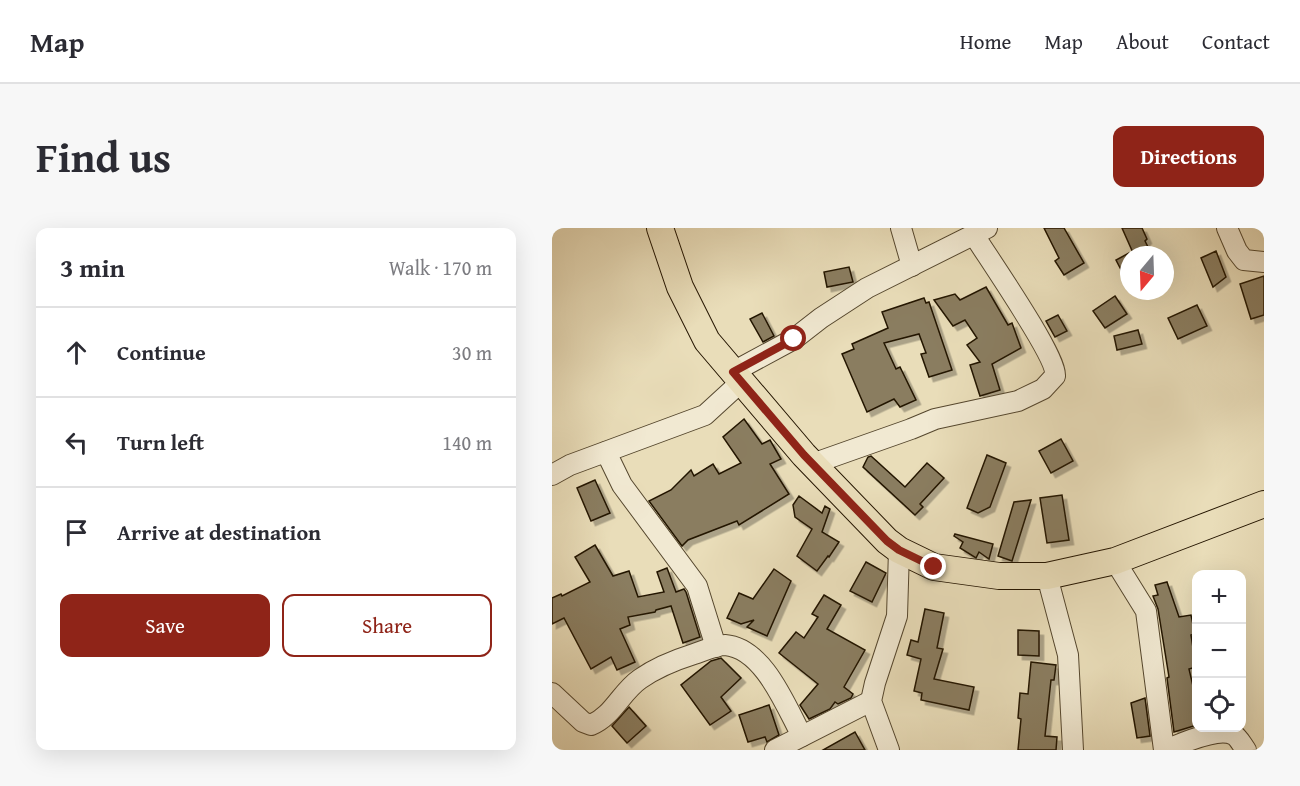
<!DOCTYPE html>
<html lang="en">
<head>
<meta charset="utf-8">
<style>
	:root { --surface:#fff; --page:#f7f7f7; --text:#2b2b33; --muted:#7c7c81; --line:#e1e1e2; --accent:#8f2418 }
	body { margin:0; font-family:"Gentium Book Plus",serif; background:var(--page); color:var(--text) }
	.controls { position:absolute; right:18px; bottom:18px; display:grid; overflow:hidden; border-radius:12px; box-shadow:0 6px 24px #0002 }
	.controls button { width:54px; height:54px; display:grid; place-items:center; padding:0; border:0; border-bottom:2px solid var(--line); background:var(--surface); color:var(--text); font:30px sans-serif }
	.compass { position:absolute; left:568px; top:18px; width:54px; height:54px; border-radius:50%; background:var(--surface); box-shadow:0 6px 24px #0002; rotate:199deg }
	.stop { position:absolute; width:18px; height:18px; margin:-14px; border:4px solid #8f2418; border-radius:50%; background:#fff }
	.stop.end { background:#8f2418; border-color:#fff; box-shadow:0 2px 6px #0008 }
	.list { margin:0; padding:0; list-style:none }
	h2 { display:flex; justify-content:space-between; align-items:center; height:78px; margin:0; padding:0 24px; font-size:26px }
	h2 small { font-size:20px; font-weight:400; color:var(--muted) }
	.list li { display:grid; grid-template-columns:39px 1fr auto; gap:18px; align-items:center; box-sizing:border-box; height:90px; padding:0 24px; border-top:2px solid var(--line) }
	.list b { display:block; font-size:22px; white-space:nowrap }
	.list em { font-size:20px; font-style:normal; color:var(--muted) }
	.actions { display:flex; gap:12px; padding:18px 24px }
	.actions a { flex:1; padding:14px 0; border:2px solid var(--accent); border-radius:12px; text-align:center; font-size:21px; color:var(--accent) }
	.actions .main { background:var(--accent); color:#fff }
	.icon { flex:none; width:33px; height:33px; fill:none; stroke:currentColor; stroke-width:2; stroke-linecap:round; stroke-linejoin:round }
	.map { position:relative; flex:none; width:712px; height:522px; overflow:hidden; border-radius:12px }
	header { display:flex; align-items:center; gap:36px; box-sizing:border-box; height:84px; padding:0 30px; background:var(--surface); border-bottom:2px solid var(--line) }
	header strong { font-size:28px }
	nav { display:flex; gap:33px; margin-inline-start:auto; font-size:21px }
	.intro { display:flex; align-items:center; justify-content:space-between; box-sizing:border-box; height:144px; padding:0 36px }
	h1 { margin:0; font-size:42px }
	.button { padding:15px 27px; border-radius:12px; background:var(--accent); color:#fff; font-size:21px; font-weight:700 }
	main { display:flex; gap:36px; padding:0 36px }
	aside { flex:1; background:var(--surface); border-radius:12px; box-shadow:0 6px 24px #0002 }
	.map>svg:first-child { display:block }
</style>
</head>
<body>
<header>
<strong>Map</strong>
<nav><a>Home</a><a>Map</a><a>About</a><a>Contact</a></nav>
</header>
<div class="intro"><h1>Find us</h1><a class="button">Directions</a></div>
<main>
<aside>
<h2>3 min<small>Walk · 170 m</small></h2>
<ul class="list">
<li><svg class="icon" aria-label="ahead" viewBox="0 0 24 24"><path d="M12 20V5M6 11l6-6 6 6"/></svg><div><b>Continue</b></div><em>30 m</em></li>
<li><svg class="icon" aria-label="left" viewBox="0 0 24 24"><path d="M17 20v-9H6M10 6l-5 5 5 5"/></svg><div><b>Turn left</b></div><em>140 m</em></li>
<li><svg class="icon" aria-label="arrive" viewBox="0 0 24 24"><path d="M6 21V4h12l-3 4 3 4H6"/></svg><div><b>Arrive at destination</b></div></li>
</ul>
<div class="actions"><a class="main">Save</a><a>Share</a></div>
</aside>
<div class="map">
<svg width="712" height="522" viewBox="0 0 712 522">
	<defs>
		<filter id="shadow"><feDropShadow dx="4.5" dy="4.5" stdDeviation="0" flood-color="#0004"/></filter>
	</defs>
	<rect width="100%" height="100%" fill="#e9ddb9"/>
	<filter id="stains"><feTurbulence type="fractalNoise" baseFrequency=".00333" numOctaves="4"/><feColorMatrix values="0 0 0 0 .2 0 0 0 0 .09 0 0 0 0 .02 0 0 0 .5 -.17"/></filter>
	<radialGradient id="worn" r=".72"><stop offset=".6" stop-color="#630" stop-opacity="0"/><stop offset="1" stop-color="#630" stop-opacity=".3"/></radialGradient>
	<!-- building -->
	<g fill="#8a7d60" stroke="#241500" stroke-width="1.5" filter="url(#shadow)">
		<path d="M 492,0 L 512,0 L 532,35 L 512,47 L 503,33 L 507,30 Z"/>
		<path d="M 570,0 L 590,0 L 595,11 L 593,13 L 600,27 L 582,27 Z"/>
		<path d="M 664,23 L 674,49 L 661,59 L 649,30 Z"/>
		<path d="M 577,25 L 577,57 L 564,32 Z"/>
		<path d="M 297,39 L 301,54 L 275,59 L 272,44 Z"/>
		<path d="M 712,48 L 712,87 L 699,91 L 688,56 Z"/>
		<path d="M 434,59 L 456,97 L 460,95 L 469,120 L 440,136 L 448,162 L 428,168 L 418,137 L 428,134 L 415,117 L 425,110 L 413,92 L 401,98 L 382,72 L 403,66 L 408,72 Z"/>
		<path d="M 563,68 L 575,86 L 553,100 L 541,83 Z"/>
		<path d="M 372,70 L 374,75 L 377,74 L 400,142 L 377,149 L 369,126 L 374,125 L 367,106 L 332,115 L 344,141 L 348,139 L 364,172 L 348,179 L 342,171 L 315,184 L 290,126 L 302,121 L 300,116 L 336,100 L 330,84 Z"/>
		<path d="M 645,77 L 655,98 L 626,111 L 616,90 Z"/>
		<path d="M 210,85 L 222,108 L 211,114 L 198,91 Z"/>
		<path d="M 506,87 L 515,103 L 503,109 L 494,93 Z"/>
		<path d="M 586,102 L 590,116 L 565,122 L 562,108 Z"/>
		<path d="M 192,191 L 210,216 L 218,212 L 229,231 L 218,236 L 237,266 L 187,297 L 185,293 L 136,312 L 130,318 L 97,273 L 119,262 L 139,242 L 142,248 L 161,236 L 167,246 L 189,235 L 171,209 Z"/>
		<path d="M 509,211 L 521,233 L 499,245 L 487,223 Z"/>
		<path d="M 435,227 L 454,235 L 438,279 L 426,285 L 415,280 Z"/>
		<path d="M 319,228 L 353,259 L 375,235 L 392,250 L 368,276 L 371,279 L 363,287 L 311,239 L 316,229 Z"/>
		<path d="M 43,252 L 58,285 L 39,293 L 25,260 Z"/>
		<path d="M 510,267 L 517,312 L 495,315 L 488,270 Z"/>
		<path d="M 247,268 L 270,285 L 273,278 L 278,281 L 270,304 L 287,314 L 277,329 L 276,328 L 265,343 L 245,328 L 260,301 L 243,289 L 241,277 Z"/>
		<path d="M 479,272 L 460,333 L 446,328 L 462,274 Z"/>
		<path d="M 403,306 L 441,316 L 437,331 L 427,324 L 424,330 L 408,320 L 411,314 L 402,308 Z"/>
		<path d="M 43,317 L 61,348 L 77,343 L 86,369 L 112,364 L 105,344 L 115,340 L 124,364 L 132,361 L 134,364 L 148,409 L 131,415 L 119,378 L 104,382 L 103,384 L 76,389 L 78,397 L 68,401 L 83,434 L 65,442 L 59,429 L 39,441 L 12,390 L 0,396 L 0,370 L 9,366 L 10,368 L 38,354 L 23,329 Z"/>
		<path d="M 314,334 L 334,345 L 320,374 L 298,363 Z"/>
		<path d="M 222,341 L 239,353 L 215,408 L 195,399 L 202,392 L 189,396 L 175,390 L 187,365 L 201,371 Z"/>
		<path d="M 615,354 L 627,389 L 639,387 L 643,406 L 639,407 L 644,439 L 637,441 L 645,475 L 645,497 L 622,504 L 615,450 L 617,449 L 606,381 L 601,368 L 606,367 L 603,357 Z"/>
		<path d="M 272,367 L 289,377 L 275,401 L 313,422 L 292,459 L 301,466 L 299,470 L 286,476 L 283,474 L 278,481 L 257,491 L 248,477 L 266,456 L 227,425 L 244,404 L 252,410 L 266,389 L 260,386 Z"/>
		<path d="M 373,381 L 392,385 L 385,420 L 391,421 L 382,451 L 422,459 L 417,482 L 369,472 L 370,465 L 362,463 L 369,431 L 355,427 L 359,412 L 366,414 Z"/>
		<path d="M 466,402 L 487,403 L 487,428 L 466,427 Z"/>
		<path d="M 169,430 L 189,450 L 169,469 L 179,483 L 158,497 L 129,457 L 159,433 Z"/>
		<path d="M 479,434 L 504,437 L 502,452 L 499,452 L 493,508 L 505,509 L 504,522 L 466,522 L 469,491 L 466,490 L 468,465 L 476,466 Z"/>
		<path d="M 593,470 L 598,508 L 585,510 L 579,475 Z"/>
		<path d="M 217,477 L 227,507 L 215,514 L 213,509 L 196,514 L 187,487 Z"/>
		<path d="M 77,479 L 94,498 L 75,515 L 60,498 Z"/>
		<path d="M 303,504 L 313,522 L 271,522 Z"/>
	</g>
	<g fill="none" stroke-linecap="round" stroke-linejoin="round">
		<!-- minor casing -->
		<g stroke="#55472e" stroke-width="22">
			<g id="minor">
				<path d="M 349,0 L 360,38"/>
				<path d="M 675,0 L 685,23 L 692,32 L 712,34"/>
				<path d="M 181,144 L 242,111 L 269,90 L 315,60 L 435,0"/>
				<path d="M 54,224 L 70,257 L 145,358 L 164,419"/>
				<path d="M 260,236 L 359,201 L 383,191 L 466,173 L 491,161 L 503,148 C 506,130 435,28 422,7"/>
				<path d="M 0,247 L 18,237 L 153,187 L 189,154"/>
				<path d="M 563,333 L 594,383 L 612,522"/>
				<path d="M 495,348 L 516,427 L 521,522"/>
				<path d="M 0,465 L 31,494 L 39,497 C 61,488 69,464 88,451 C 105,439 123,432 142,426 C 151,423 164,417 173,417 C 212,420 234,479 250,508"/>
				<path d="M 223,522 L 319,473"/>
				<path d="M 337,522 L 319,473 L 323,455 L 345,388 L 347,322"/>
				<path d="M 613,522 C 629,516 666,498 682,507 C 687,510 690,517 694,522"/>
			</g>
		</g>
		<!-- major casing -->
		<g stroke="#241500" stroke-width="28">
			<path id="major" d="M 108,0 L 128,59 L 155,113 L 252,227 L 335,313 L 347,322 L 382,339 L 447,348 L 495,348 L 563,333 L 712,276"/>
		</g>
		<!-- minor -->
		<use href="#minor" stroke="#f1e9d2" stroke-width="20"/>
		<!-- major -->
		<use href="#major" stroke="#e9ddb9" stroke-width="26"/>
	</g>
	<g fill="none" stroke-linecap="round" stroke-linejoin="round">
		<!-- route -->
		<path stroke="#8f2418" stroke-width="8" d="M 242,111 L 181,144 L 252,227 L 335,313 L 347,322 L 382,339"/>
	</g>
	<rect width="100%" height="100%" filter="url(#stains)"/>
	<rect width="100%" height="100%" fill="url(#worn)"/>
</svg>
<div class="controls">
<button>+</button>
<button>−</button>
<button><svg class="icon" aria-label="locate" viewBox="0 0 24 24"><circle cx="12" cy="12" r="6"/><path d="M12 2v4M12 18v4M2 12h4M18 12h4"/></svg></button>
</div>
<svg class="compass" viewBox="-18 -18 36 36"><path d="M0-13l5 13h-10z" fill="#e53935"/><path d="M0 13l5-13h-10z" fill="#7c7c81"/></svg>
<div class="stop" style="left:242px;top:111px"></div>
<div class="stop end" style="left:382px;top:339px"></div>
</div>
</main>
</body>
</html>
